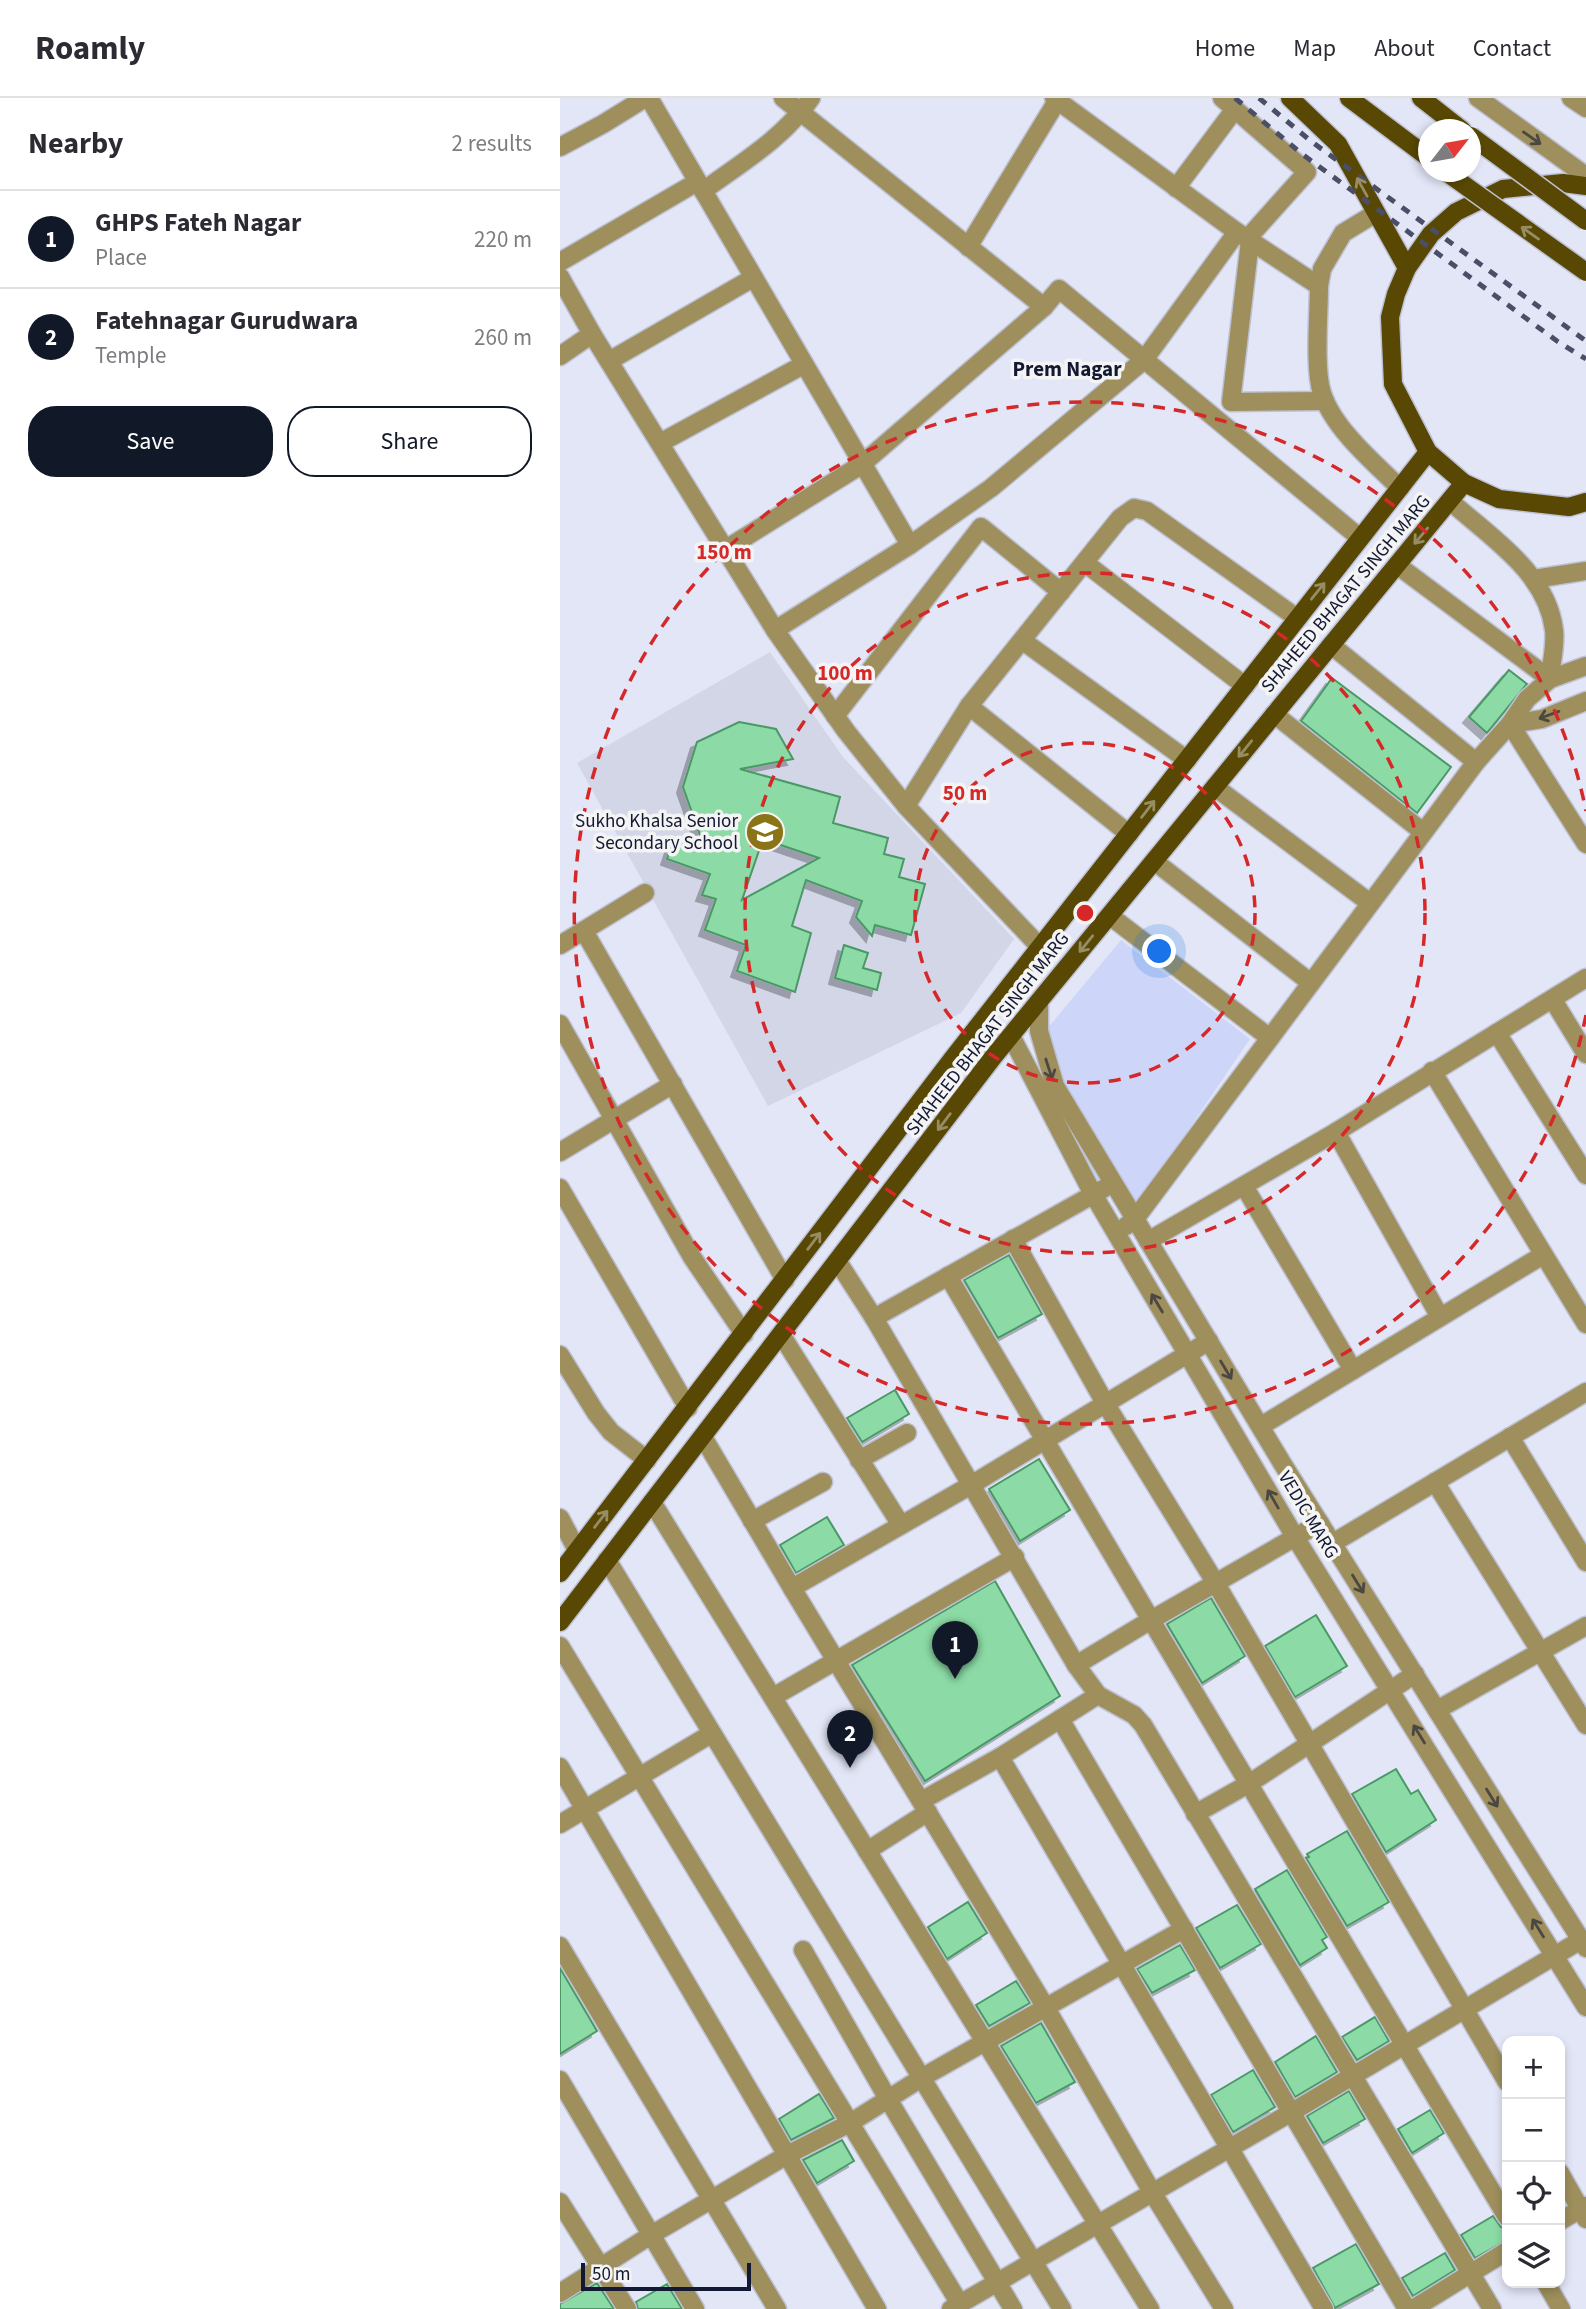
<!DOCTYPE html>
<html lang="en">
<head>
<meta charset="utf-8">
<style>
	:root { --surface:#fff; --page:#f7f7f7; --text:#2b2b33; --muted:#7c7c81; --line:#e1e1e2; --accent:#111827 }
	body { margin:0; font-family:"Source Sans 3",sans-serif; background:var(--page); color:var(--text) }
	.controls { position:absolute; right:21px; bottom:21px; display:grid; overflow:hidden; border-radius:14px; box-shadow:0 4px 10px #0003 }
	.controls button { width:63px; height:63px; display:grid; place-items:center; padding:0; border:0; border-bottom:2px solid var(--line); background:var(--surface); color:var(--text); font:35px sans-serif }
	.compass { position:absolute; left:858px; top:21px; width:63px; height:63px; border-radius:50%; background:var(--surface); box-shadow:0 4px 10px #0003; rotate:59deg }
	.scale { position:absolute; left:21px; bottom:18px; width:170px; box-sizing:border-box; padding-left:7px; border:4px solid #131833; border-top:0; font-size:19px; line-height:24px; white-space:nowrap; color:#131833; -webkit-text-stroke:5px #f4f4f4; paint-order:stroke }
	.you { position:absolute; left:600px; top:854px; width:24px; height:24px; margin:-18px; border:5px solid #fff; border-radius:50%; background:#1a73e8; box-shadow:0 0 0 10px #1a73e833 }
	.badge { display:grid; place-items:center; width:46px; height:46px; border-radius:50%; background:var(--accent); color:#fff; font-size:23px; font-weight:700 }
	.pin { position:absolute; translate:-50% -58px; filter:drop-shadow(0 2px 4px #0008) }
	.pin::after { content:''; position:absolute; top:37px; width:24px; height:21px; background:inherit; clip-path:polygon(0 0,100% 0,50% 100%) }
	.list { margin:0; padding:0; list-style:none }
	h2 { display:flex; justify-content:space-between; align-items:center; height:91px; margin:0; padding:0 28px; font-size:30px }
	h2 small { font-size:23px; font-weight:400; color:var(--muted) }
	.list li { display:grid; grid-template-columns:46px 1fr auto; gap:21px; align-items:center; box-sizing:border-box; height:98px; padding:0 28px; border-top:2px solid var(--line) }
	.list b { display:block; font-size:26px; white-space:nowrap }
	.list p { margin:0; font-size:23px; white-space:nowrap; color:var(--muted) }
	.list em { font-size:23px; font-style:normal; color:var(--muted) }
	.actions { display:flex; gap:14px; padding:21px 28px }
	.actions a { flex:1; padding:16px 0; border:2px solid var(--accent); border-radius:28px; text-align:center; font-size:24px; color:var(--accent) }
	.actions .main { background:var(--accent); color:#fff }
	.icon { flex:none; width:38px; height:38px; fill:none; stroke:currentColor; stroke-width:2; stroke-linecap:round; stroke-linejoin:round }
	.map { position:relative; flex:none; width:1026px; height:2211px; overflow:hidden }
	header { display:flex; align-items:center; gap:42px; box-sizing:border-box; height:98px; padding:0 35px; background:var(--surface); border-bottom:2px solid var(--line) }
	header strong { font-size:33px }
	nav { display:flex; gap:38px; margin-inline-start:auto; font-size:24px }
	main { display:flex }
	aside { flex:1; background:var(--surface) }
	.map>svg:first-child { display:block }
</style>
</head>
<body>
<header>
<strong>Roamly</strong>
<nav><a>Home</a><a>Map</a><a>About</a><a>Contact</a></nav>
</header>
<main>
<aside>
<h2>Nearby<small>2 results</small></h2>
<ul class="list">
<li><span class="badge">1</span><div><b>GHPS Fateh Nagar</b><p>Place</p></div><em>220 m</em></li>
<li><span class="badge">2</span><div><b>Fatehnagar Gurudwara</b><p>Temple</p></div><em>260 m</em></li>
</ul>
<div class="actions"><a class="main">Save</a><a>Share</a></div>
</aside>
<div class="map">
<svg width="1026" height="2211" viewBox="0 0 1026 2211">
	<defs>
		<filter id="shadow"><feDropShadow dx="-6" dy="6" stdDeviation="0" flood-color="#0004"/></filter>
	</defs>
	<rect width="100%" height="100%" fill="#e2e6f6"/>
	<!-- built -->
	<path fill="#d2d6e7" d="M 210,554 L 283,659 L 454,841 L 401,915 L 208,1008 L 17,665 Z"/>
	<!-- green -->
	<path fill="#cdd6f8" d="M 561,842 L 690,941 L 569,1119 L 492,1028 L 510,996 L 477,943 Z"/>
	<!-- building -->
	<g fill="#8cdba6" stroke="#499866" stroke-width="2" fill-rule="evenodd" filter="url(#shadow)">
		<path d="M 949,572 L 967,586 L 927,635 L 909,619 Z"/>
		<path d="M 772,580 L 891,669 L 857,715 L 741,623 Z"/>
		<path d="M 179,624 L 216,631 L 233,661 L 180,671 L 280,699 L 273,725 L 328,740 L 324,756 L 344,761 L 339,779 L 365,786 L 351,837 L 315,827 L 312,838 L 296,819 L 302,803 L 246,782 L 232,828 L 251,835 L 235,894 L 177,873 L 186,847 L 145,832 L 156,801 L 142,797 L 150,776 L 107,761 L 114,740 L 145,751 L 123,689 L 137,644 ZM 203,741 L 259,760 L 182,802 Z"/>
		<path d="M 284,847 L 308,855 L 303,870 L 321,875 L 317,892 L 275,880 Z"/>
		<path d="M 449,1157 L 482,1216 L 438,1240 L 404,1182 Z"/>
		<path d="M 335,1292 L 349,1316 L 302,1344 L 287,1320 Z"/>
		<path d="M 479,1361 L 510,1412 L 460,1443 L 429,1391 Z"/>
		<path d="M 267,1419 L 284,1447 L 236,1475 L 220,1447 Z"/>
		<path d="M 435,1483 L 500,1598 L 365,1683 L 292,1567 Z"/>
		<path d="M 651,1500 L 685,1558 L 642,1585 L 607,1526 Z"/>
		<path d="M 756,1517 L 787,1568 L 735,1599 L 705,1548 Z"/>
		<path d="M 836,1671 L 851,1696 L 858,1692 L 876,1722 L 826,1754 L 792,1696 Z"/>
		<path d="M 787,1733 L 829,1804 L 787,1828 L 746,1760 L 749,1759 L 747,1756 Z"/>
		<path d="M 727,1772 L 767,1839 L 762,1842 L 767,1850 L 740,1867 L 695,1791 Z"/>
		<path d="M 408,1804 L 427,1835 L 387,1861 L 368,1829 Z"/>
		<path d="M 677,1807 L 701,1846 L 660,1870 L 636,1830 Z"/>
		<path d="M 620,1847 L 635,1872 L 592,1895 L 577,1871 Z"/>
		<path d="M 0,1870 L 37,1933 L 0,1956 Z"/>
		<path d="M 456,1883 L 470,1905 L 429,1928 L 416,1907 Z"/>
		<path d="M 815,1919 L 829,1943 L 797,1962 L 782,1939 Z"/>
		<path d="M 481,1925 L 515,1984 L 476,2005 L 441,1948 Z"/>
		<path d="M 756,1938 L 777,1974 L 735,1999 L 715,1964 Z"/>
		<path d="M 693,1972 L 715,2009 L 673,2034 L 651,1997 Z"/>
		<path d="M 789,1993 L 805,2021 L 763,2045 L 747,2018 Z"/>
		<path d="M 259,1996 L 274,2020 L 231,2042 L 219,2021 Z"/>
		<path d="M 870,2012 L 884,2035 L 852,2055 L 838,2031 Z"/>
		<path d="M 282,2042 L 294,2063 L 257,2085 L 243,2062 Z"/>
		<path d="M 933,2118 L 941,2129 L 947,2130 L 947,2142 L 915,2160 L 901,2137 Z"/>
		<path d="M 796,2146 L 819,2186 L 775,2210 L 753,2170 Z"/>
		<path d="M 885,2155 L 895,2172 L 853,2198 L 842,2180 Z"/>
		<path d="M 37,2185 L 54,2211 L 0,2211 L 0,2206 Z"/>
		<path d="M 107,2186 L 122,2211 L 78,2211 L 76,2204 Z"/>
	</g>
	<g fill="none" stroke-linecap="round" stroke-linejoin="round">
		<!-- minor casing -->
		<g stroke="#bdc1d3" stroke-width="21">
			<g id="minor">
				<path d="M 89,0 L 350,447"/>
				<path d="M 223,0 L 484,209"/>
				<path d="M 494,0 L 677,134 L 759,188"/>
				<path d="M 662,0 L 747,74 L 687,141"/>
				<path d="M 918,0 L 1026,78"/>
				<path d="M 1011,0 L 1026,10"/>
				<path d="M 0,49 L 43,26 L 85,0"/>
				<path d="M 616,90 L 675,11"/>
				<path d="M 143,93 C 181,65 224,40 251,0"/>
				<path d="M 816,115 L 783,135 L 762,171 L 759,188 C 759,215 754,271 762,295 C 773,330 814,365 840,390"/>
				<path d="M 690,143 L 671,304 L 765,303"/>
				<path d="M 408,149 L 497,3"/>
				<path d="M 0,164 L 137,84"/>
				<path d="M 0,179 L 32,236 L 215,532 L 286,633 L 346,708 L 481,850"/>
				<path d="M 0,258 L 32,236"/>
				<path d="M 49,263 L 193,180"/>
				<path d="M 100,345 L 243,267"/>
				<path d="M 890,403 C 930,439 987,474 994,532 C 996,547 991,565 990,581"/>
				<path d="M 166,451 L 301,367 L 484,209 L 499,191 L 800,440"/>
				<path d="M 525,465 L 685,588"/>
				<path d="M 837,467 L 990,581"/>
				<path d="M 974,481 L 1026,473"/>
				<path d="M 215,532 L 350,447 L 431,390 L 584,262 L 677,134"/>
				<path d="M 463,543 L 627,662"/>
				<path d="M 771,547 L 916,664"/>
				<path d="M 409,608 L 569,736"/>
				<path d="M 714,616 L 863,734"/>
				<path d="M 275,618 L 421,429 L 501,494"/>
				<path d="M 950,626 L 1026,746"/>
				<path d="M 950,626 L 982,621 L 1026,603"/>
				<path d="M 655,689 L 810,805"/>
				<path d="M 346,708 L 409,608 L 560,420 L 574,410 L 587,413 L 737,520"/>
				<path d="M 594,763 L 751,885"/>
				<path d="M 550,818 L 710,940"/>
				<path d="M 24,833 L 225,1182"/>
				<path d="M 0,847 L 85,795"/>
				<path d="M 993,902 L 1026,956"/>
				<path d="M 479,904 L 479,933 L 495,988 L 722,1365 L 1026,1850"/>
				<path d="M 0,926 L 132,1159 L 184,1236"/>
				<path d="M 937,935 L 1026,1077"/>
				<path d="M 451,938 L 533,1096 L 735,1439 L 1026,1909"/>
				<path d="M 872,973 L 1026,1226"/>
				<path d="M 776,1034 L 880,1219"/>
				<path d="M 0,1054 L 113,986"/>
				<path d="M 684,1088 L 793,1272"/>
				<path d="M 0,1090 L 128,1310"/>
				<path d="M 566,1128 L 575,1121 L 916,664 L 950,626 L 967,601 L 990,581 L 1026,568"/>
				<path d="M 453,1141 L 545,1305 L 655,1484 L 947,1984"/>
				<path d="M 588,1143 L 776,1034 L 1026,880"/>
				<path d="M 278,1164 L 314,1220 L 516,1567 L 538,1597 L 574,1617 L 583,1627 L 932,2211"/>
				<path d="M 388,1178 L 591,1522 L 516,1567"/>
				<path d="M 314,1220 L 543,1091"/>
				<path d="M 222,1238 L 341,1427"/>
				<path d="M 649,1243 L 411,1387 L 232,1490 L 486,1910 L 592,2094 L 664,2211"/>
				<path d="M 0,1257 L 36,1315 L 51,1334 L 87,1362"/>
				<path d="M 701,1328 L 983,1157"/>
				<path d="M 143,1339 L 232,1490"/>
				<path d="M 950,1339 L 1026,1464"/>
				<path d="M 299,1362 L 347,1335"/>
				<path d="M 875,1384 L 1026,1627"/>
				<path d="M 92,1404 L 590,2211"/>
				<path d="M 0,1420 L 17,1452"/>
				<path d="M 192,1423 L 263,1384"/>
				<path d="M 760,1425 L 591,1522 L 947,2119"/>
				<path d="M 773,1445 L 1026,1294"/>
				<path d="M 47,1462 L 502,2211"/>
				<path d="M 0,1548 L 400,2206"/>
				<path d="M 213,1599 L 455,1459"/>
				<path d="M 877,1612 L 1026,1528"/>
				<path d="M 500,1621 L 847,2211"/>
				<path d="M 440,1659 L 764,2211"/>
				<path d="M 0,1669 L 317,2211"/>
				<path d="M 361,1703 L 440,1659 L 538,1597"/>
				<path d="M 635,1716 L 690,1685 L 855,1576"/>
				<path d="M 0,1726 L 151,1636"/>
				<path d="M 307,1753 L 368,1714"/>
				<path d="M 0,1848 L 217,2211"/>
				<path d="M 243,1852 L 328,2001 L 453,2211"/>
				<path d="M 0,1982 L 135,2211"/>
				<path d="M 1000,2075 L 1026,2121"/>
				<path d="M 0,2104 L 67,2211"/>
				<path d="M 1000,2123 L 1026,2108"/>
				<path d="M 986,2185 L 1001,2211"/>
				<path d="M 0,2195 L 91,2137 L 227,2057 L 290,2025 L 363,1979 L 624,1831"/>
				<path d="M 391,2211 L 732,2014 L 1021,1842"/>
				<path d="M 853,2211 L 947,2153"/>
			</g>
		</g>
		<!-- major casing -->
		<g stroke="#bdc1d3" stroke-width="21">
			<g id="major">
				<path d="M 730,0 L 778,46 L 847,170"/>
				<path d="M 789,0 L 869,60"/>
				<path d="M 861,0 L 902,32"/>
				<path d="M 1026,88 L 1003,85 L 943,91 L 896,114 L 871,136 L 847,170 L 836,196 L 830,219 L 833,286 L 868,354 L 904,385 L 939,401 L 1009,409 L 1026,404"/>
				<path d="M 0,1475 L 393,960 L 868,354"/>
				<path d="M 0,1524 L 434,958 L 904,385"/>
			</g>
		</g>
		<!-- minor -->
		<use href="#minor" stroke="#9e8f5c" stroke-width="18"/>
		<!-- major -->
		<use href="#major" stroke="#584803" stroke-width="18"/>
		<!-- rail -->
		<g stroke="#4a4f67" stroke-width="5" stroke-dasharray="9 9" stroke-linecap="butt">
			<path d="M 675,0 L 742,56 L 997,243 L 1026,261"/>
			<path d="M 699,0 L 752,44 L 1026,243"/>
		</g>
		<!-- major-bridge casing -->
		<g stroke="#bdc1d3" stroke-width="21" stroke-linecap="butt">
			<g id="major-bridge">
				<path d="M 911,38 L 1026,123"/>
				<path d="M 886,74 L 1026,174"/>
			</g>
		</g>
		<!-- major-bridge -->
		<use href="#major-bridge" stroke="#584803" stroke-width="18"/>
	</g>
	<!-- one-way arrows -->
	<defs><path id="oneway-shaft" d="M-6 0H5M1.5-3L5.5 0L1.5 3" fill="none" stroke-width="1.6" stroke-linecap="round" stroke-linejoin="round" transform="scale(1.75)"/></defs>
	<g stroke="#4b4843">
		<use href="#oneway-shaft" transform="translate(972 40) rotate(35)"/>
		<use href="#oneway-shaft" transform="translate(989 617) rotate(160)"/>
		<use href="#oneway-shaft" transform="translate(489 971) rotate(72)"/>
		<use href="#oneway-shaft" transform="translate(597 1205) rotate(-121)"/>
		<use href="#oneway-shaft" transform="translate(666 1272) rotate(59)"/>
		<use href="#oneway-shaft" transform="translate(713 1401) rotate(-120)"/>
		<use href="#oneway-shaft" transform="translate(798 1486) rotate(58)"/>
		<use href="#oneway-shaft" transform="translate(859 1636) rotate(-122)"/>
		<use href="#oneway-shaft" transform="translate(932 1700) rotate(58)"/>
		<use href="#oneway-shaft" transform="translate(978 1830) rotate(-122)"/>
	</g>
	<g stroke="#968d63">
		<use href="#oneway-shaft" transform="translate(802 89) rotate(-119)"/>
		<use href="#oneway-shaft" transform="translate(970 135) rotate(-145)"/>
		<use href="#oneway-shaft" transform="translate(861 438) rotate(130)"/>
		<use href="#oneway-shaft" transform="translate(758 493) rotate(-51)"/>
		<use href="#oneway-shaft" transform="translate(685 651) rotate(129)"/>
		<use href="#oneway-shaft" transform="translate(588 711) rotate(-52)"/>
		<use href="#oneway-shaft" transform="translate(526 846) rotate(129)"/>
		<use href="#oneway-shaft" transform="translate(384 1024) rotate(127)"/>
		<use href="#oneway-shaft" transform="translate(254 1143) rotate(-53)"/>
		<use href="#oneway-shaft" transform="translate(41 1421) rotate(-52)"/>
	</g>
	<!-- distance rings -->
	<g fill="none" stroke="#d62828" stroke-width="3.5" stroke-dasharray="12 9">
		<circle cx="525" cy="815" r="170"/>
		<circle cx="525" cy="815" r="340"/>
		<path d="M1026 917A511 511 0 1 1 1026 713"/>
	</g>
	<!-- icons -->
	<defs>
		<g id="school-disc" transform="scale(2.0125)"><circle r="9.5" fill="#8b7418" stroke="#f4f4f4"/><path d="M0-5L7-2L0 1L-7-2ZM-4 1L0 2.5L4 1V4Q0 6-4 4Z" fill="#fff"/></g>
	</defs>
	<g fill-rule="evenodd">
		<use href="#school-disc" x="205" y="734"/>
	</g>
	<g text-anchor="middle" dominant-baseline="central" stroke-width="7" stroke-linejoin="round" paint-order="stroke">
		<!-- street labels -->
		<g font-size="19" fill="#131833" stroke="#f4f4f4">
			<text transform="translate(786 496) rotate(-50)">SHAHEED BHAGAT SINGH MARG</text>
			<text transform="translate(428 936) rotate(-52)">SHAHEED BHAGAT SINGH MARG</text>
			<text transform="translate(748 1417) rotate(59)">VEDIC MARG</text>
		</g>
		<!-- poi labels -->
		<g font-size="19" fill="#131833" stroke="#f4f4f4" text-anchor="end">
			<text x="178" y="723">Sukho Khalsa Senior<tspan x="178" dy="22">Secondary School</tspan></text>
		</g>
		<!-- neighbourhood labels -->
		<g font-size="21" font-weight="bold" fill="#131833" stroke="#f4f4f4">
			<text x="507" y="271">Prem Nagar</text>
		</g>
	</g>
	<circle cx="525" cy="815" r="10" fill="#d62828" stroke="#f4f4f4" stroke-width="3.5"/>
	<g font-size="21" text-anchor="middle" font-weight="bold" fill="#d62828" stroke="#f4f4f4" stroke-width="7" stroke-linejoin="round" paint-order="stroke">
		<text x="164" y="461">150 m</text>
		<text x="285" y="582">100 m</text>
		<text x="405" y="702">50 m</text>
	</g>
</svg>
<div class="controls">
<button>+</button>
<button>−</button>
<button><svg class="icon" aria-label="locate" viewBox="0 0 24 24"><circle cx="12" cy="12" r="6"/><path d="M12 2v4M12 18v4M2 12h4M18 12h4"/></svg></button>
<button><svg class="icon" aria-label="layers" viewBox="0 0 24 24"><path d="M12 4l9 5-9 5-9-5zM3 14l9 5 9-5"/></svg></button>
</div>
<svg class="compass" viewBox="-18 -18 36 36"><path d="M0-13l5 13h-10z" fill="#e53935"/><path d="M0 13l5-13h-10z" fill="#7c7c81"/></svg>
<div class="scale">50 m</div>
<div class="you"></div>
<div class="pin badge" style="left:395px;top:1581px">1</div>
<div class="pin badge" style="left:290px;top:1670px">2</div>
</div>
</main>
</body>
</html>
